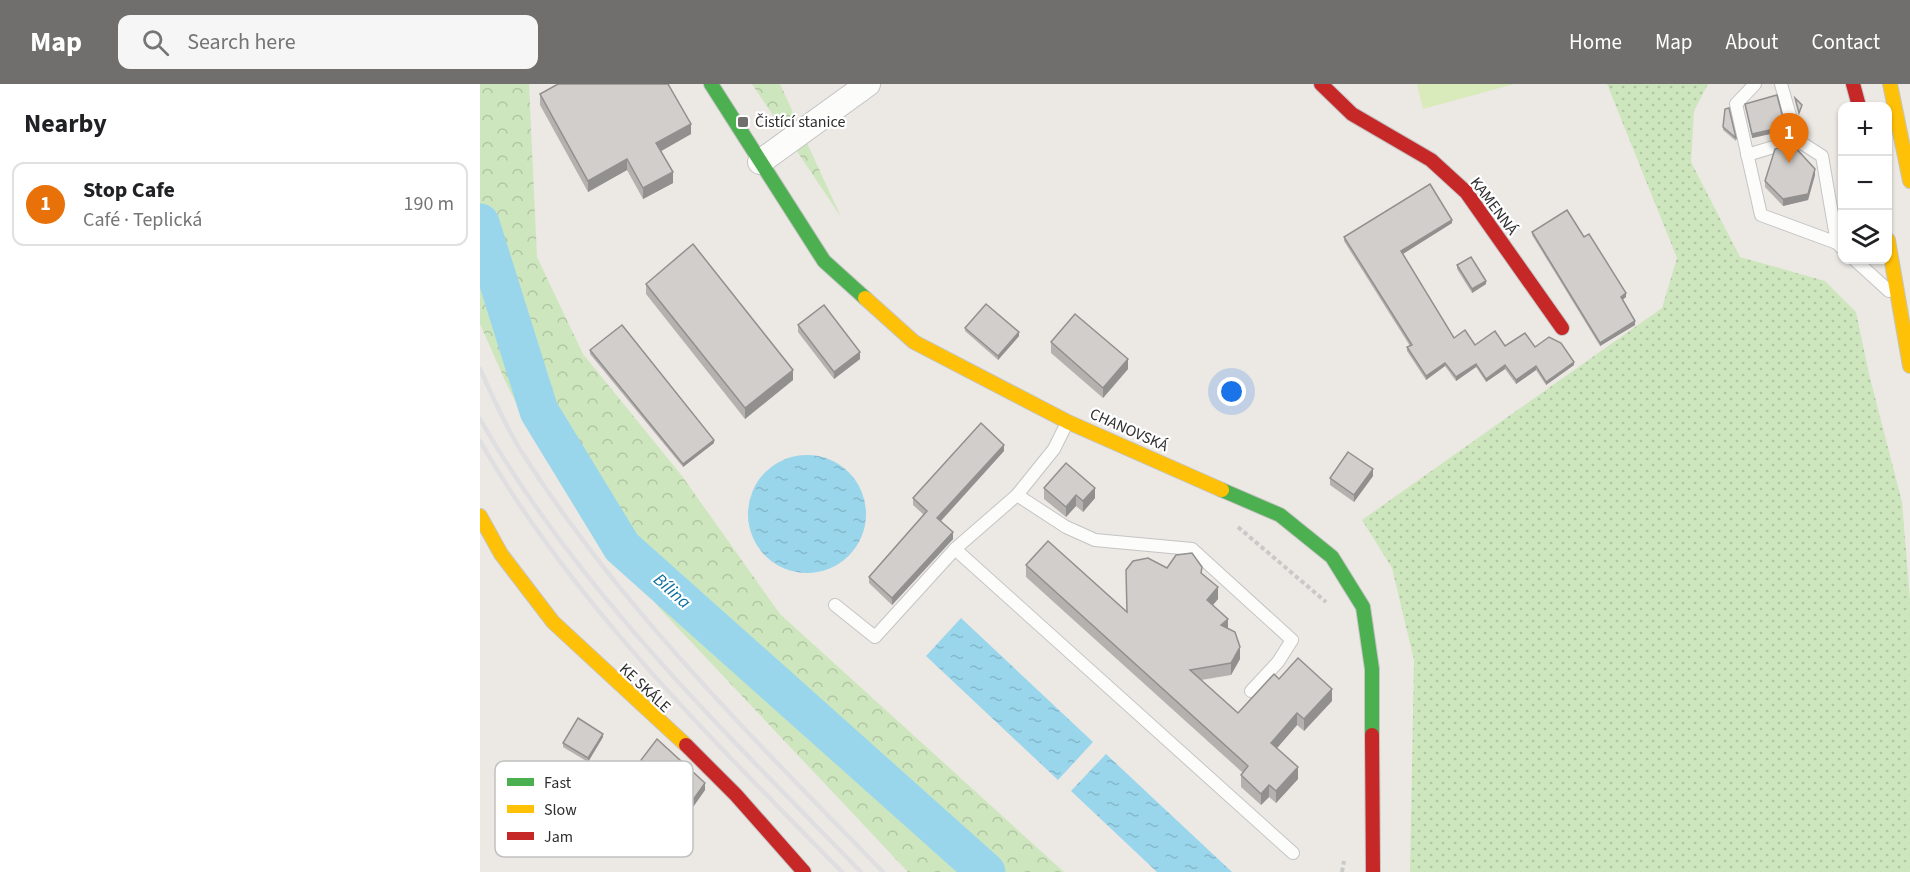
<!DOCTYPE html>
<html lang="en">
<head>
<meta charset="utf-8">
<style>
	:root { --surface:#fff; --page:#f6f6f6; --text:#202124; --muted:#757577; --line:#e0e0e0; --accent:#706f6e }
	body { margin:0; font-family:"Source Sans 3",sans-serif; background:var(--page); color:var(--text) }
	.controls { position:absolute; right:18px; top:18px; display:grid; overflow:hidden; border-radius:12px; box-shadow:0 2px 4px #0004 }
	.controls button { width:54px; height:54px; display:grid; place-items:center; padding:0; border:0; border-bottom:2px solid var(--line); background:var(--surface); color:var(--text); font:30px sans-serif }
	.you { position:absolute; left:752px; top:308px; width:21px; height:21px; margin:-15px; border:4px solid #fff; border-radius:50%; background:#1a73e8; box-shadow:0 0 0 9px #1a73e833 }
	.badge { display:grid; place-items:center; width:39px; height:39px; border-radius:50%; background:var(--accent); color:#fff; font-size:20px; font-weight:700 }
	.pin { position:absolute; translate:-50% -50px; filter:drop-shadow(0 2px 3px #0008) }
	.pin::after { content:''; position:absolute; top:32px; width:21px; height:18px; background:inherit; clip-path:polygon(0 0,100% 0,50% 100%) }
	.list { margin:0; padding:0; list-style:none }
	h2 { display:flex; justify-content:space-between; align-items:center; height:78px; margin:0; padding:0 24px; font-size:26px }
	h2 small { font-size:20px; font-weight:400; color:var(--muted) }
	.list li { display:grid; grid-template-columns:39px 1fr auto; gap:18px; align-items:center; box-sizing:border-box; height:84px; margin:0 12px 12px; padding:0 12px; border:2px solid var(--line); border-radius:12px }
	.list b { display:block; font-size:22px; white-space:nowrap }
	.list p { margin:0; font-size:20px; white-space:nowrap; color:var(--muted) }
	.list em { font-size:20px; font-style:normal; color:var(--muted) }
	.icon { flex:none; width:33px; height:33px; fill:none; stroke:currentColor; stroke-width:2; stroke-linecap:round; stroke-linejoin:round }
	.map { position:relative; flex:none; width:1430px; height:788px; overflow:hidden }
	header { display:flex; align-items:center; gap:36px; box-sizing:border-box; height:84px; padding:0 30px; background:var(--accent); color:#fff }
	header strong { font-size:28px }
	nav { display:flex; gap:33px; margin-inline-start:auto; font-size:21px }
	.search { width:420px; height:54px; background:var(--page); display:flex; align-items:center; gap:15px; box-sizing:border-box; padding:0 21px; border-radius:12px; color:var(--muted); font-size:22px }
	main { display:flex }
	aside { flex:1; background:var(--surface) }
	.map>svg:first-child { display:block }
</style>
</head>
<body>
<header>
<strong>Map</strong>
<div class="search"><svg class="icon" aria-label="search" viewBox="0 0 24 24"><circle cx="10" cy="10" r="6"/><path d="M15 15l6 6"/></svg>Search here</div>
<nav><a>Home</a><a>Map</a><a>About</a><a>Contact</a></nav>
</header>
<main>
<aside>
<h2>Nearby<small></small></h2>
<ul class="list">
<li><span class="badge" style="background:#e8710a">1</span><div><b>Stop Cafe</b><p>Café · Teplická</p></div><em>190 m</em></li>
</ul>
</aside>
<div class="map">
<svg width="1430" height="788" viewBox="0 0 1430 788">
	<defs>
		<pattern id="grass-dots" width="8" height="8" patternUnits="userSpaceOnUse" patternTransform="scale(1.5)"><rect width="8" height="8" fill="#cee6be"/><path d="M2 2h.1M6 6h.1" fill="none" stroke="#b1c6a4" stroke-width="1.8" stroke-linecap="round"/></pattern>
		<pattern id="forest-crowns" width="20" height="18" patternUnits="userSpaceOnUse" patternTransform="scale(1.5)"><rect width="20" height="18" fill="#cee6be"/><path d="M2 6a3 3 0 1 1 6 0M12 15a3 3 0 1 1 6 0" fill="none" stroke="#b1c6a4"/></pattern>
		<pattern id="water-ripples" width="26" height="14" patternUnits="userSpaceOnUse" patternTransform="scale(1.5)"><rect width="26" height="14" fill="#99d6ec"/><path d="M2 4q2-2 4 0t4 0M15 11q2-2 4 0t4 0" fill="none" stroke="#84b8cb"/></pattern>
	</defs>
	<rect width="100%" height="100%" fill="#ece8e4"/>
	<!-- grass -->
	<path fill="url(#grass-dots)" d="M 1127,0 L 1228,0 L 1214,27 L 1211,78 L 1260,173 L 1345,197 L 1376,228 L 1389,290 L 1422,418 L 1430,516 L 1430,788 L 930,788 L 934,576 L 912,484 L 882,436 L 1182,224 L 1197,174 Z"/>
	<!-- forest -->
	<g fill="url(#forest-crowns)">
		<path d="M 0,0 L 49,0 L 57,173 L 103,270 L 202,392 L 300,530 L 584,788 L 428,788 L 181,526 L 118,448 L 57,359 L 27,301 L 0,240 Z"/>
		<path d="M 272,0 L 300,0 L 361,133 Z"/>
	</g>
	<!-- pitch -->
	<path fill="#d9eabb" d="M 937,0 L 1034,0 L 943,25 Z"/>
	<!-- water -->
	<g fill="url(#water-ripples)">
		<circle cx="327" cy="430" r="59"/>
		<path d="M 481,534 L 613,658 L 578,696 L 446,572 Z"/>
		<path d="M 626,670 L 752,788 L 677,788 L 591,707 Z"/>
	</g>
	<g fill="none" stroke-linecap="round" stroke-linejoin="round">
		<!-- river -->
		<path stroke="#99d6ec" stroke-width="39" d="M 0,139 L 59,327 L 142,463 L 506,788"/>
		<!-- lane casing -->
		<g stroke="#c5c4c5" stroke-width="14">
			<g id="lane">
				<path d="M 1275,0 L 1256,20 L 1281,131 L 1357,159 L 1362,164"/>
				<path d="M 1301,0 L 1317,56 L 1342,72 L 1357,159"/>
				<path d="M 1267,71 L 1317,56"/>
				<path d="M 1375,176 L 1409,207"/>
				<path d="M 537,411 L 586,443 L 615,456 L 712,465 L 812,556 L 798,578 L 771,607"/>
				<path d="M 475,465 L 813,769"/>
				<path d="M 355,521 L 395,553 L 475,465 L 537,411 L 574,365 L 587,339"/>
			</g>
		</g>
		<!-- street casing -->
		<g stroke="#c5c4c5" stroke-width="26">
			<path id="street" d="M 280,78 L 388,0"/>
		</g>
		<!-- fast casing -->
		<g stroke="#c5c4c5" stroke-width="16">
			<g id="fast">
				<path d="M 231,0 L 344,177 L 385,214"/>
				<path d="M 742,406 L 800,431 L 852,473 L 883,523 L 892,585 L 892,651"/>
			</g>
		</g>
		<!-- slow casing -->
		<g stroke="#c5c4c5" stroke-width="16">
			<g id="slow">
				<path d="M 1410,0 L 1430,97"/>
				<path d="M 1408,156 L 1430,282"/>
				<path d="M 385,214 L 434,258 L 588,338 L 742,406"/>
				<path d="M 0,432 L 21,470 L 73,538 L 206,661"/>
			</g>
		</g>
		<!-- jam casing -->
		<g stroke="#c5c4c5" stroke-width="16">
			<g id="jam">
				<path d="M 841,0 L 872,30 L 951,76 L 986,108 L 1082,244"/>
				<path d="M 1373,0 L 1379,22"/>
				<path d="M 892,651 L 893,788"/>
				<path d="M 206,661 L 256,711 L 324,788"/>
			</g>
		</g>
		<!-- path -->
		<g stroke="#c9c9c8" stroke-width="4" stroke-dasharray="4.5 3" stroke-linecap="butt">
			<path d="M 758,443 L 846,518"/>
			<path d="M 862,788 L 864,777"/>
		</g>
		<!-- lane -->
		<use href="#lane" stroke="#fcfcfb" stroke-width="12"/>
		<!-- street -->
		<use href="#street" stroke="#fcfcfb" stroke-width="24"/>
		<!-- fast -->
		<use href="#fast" stroke="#4caf50" stroke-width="14"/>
		<!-- slow -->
		<use href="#slow" stroke="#ffc107" stroke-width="14"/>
		<!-- jam -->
		<use href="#jam" stroke="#c62828" stroke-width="14"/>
		<!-- rail -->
		<g stroke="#dfdfe1" stroke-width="4.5">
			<path d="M 0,285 C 13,313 26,344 43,370 C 142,526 275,656 403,788"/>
			<path d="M 0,335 C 98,507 244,647 381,788"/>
			<path d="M 0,357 C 93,520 232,655 362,788"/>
		</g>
	</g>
	<!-- wall -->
	<g fill="#b4b1af">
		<path d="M 60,10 L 211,50 L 181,67 L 193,99 L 163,115 L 147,86 L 108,108 L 60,21 Z"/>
		<path d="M 1265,20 L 1305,46 L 1298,48 L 1299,53 L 1291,55 L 1290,50 L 1272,54 Z"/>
		<path d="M 1243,43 L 1256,54 L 1256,57 L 1243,46 Z"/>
		<path d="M 1335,91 L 1328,116 L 1303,122 L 1285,103 L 1285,97 Z"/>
		<path d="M 972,139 L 923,170 L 974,254 L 995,261 L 1055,263 L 1094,281 L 1066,301 L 1056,286 L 1036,300 L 1025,285 L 1006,298 L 996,283 L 976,297 L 965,282 L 946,296 L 927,267 L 927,263 L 930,262 L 864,157 L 864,153 Z"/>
		<path d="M 1052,148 L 1104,153 L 1146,213 L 1142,216 L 1155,241 L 1120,262 L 1052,151 Z"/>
		<path d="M 977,181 L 1006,200 L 992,209 L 977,185 Z"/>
		<path d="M 166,200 L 313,296 L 265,335 L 166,210 Z"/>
		<path d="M 318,241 L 380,275 L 354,295 L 318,248 Z"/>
		<path d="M 485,244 L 539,252 L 518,276 L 485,247 Z"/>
		<path d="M 571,258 L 648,285 L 623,314 L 571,269 Z"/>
		<path d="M 110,266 L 234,359 L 203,383 L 110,270 Z"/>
		<path d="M 524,367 L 461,437 L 473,455 L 412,521 L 389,499 L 389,493 L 444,431 L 433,421 L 433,414 Z"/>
		<path d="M 893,392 L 874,418 L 850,401 L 850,394 Z"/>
		<path d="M 564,404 L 615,414 L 603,428 L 596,422 L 586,433 L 564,415 Z"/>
		<path d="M 546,481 L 646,528 L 687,484 L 722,490 L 738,515 L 733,521 L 748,544 L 760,575 L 751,591 L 721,596 L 758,629 L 799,595 L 852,617 L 824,647 L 817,641 L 797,664 L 818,695 L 796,719 L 789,713 L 781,721 L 761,703 L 761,691 L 763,689 L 546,493 Z"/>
		<path d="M 123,653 L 108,678 L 83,663 L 83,659 Z"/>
		<path d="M 161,676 L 225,706 L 213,723 L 161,682 Z"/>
	</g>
	<!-- shaded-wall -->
	<g fill="#92908e">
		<path d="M 211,40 L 211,50 L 176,70 L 176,59 Z"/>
		<path d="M 1305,42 L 1305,46 L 1295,49 L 1295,45 Z"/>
		<path d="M 1290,46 L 1290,50 L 1272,54 L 1272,50 Z"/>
		<path d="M 1299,49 L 1299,53 L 1291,55 L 1291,51 Z"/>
		<path d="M 147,75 L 147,86 L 108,108 L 108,97 Z"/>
		<path d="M 1335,85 L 1335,91 L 1328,116 L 1303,122 L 1303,115 Z"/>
		<path d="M 193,88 L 193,99 L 163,115 L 163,104 Z"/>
		<path d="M 972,136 L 972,139 L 921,171 L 921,167 Z"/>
		<path d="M 1006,197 L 1006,200 L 992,209 L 992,205 Z"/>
		<path d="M 1146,209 L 1146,213 L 1141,217 L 1141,213 Z"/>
		<path d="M 1155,237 L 1155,241 L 1120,262 L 1120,259 Z"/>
		<path d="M 539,248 L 539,252 L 518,276 L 518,272 Z"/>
		<path d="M 380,268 L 380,275 L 354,295 L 354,288 Z"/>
		<path d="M 648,275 L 648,285 L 623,314 L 623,304 Z"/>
		<path d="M 1094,278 L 1094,281 L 1066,301 L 1066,298 Z"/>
		<path d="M 965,279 L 965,282 L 946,296 L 946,292 Z"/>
		<path d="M 996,280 L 996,283 L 976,297 L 976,293 Z"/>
		<path d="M 1025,281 L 1025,285 L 1006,298 L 1006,295 Z"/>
		<path d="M 1056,282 L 1056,286 L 1036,300 L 1036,296 Z"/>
		<path d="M 313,286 L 313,296 L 265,335 L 265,324 Z"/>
		<path d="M 234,356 L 234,359 L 203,383 L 203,380 Z"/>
		<path d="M 524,361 L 524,367 L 457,441 L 457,434 Z"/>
		<path d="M 893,385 L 893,392 L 874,418 L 874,411 Z"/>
		<path d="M 615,404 L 615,414 L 603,428 L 603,417 Z"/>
		<path d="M 596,411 L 596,422 L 586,433 L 586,423 Z"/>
		<path d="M 473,448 L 473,455 L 412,521 L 412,514 Z"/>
		<path d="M 738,503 L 738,515 L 727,528 L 727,516 Z"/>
		<path d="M 748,535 L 748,546 L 741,541 Z"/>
		<path d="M 760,563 L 760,575 L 751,591 L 751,579 Z"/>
		<path d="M 852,605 L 852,617 L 824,647 L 824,635 Z"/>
		<path d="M 817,629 L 817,641 L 791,671 L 791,659 Z"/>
		<path d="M 123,650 L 123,653 L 108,678 L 108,674 Z"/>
		<path d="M 818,683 L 818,695 L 796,719 L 796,707 Z"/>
		<path d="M 225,699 L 225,706 L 213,723 L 213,716 Z"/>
		<path d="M 789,701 L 789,713 L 781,721 L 781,710 Z"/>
	</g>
	<!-- building -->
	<g fill="#d1cecb" stroke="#92908e" stroke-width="1.5">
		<path d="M 78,0 L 188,0 L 211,40 L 176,59 L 193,88 L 163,104 L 147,75 L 108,97 L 60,10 Z"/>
		<path d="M 1297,11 L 1305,42 L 1295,45 L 1299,49 L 1291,51 L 1290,46 L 1272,50 L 1265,20 Z"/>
		<path d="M 1315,14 L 1322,21 L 1319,29 Z"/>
		<path d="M 1249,24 L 1256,54 L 1243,43 L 1245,25 Z"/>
		<path d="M 1312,60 L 1335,85 L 1328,110 L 1303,115 L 1285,97 L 1295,65 Z"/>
		<path d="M 950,100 L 972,136 L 921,167 L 974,254 L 985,246 L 995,261 L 1015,247 L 1025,262 L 1045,249 L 1055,263 L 1069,253 L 1081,259 L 1094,278 L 1066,298 L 1056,282 L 1036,296 L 1025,281 L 1006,295 L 996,280 L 976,293 L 965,279 L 946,292 L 927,263 L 932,261 L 864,153 Z"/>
		<path d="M 1087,126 L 1104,153 L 1109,150 L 1146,209 L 1141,213 L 1155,237 L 1120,259 L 1052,148 Z"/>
		<path d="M 213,160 L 313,286 L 265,324 L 166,200 Z"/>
		<path d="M 991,173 L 1006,197 L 992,205 L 977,181 Z"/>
		<path d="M 506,220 L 539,248 L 518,272 L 485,244 Z"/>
		<path d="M 344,221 L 380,268 L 354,288 L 318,241 Z"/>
		<path d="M 595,230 L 648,275 L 623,304 L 571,258 Z"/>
		<path d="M 142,241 L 234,356 L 203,380 L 110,266 Z"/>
		<path d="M 501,339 L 524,361 L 457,434 L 473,448 L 412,514 L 389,493 L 447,427 L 433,414 Z"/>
		<path d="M 868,368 L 893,385 L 874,411 L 850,394 Z"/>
		<path d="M 586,379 L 615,404 L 603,417 L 596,411 L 586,423 L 564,404 Z"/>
		<path d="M 568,457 L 647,528 L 646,486 L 653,477 L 668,474 L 687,484 L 696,471 L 712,469 L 722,483 L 721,489 L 738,503 L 727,516 L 748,535 L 741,541 L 755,548 L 760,563 L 751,579 L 710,586 L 758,629 L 794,590 L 799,595 L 818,574 L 852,605 L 824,635 L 817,629 L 791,659 L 818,683 L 796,707 L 789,701 L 781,710 L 761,691 L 768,682 L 546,481 Z"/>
		<path d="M 98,634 L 123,650 L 108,674 L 83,659 Z"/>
		<path d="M 177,655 L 225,699 L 213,716 L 161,676 Z"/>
	</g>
	<!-- markers -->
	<rect fill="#706f6e" stroke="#fff" stroke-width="2" x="257" y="32" width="12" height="12" rx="3"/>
	<g text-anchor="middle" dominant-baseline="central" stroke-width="4.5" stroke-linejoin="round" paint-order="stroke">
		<!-- poi labels -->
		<g font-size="16" fill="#2e2e2e" stroke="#fff" text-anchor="start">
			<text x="275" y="38">Čistící stanice</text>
		</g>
		<!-- street labels -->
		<g font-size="16" fill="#2e2e2e" stroke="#fff">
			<text transform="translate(1014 122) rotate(53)">KAMENNÁ</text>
			<text transform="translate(649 346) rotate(24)">CHANOVSKÁ</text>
			<text transform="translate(165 604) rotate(43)">KE SKÁLE</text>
		</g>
		<!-- water labels -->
		<g font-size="18" font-style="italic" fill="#0d6fa3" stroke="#fff">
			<text transform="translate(192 507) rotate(42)">Bílina</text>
		</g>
	</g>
	<!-- legend -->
	<rect x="15" y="677" width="198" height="96" rx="9" fill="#fff" stroke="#c0c0c0" stroke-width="1.5"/>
	<rect x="27" y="694" width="27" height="8" fill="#4caf50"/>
	<rect x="27" y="721" width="27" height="8" fill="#ffc107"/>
	<rect x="27" y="748" width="27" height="8" fill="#c62828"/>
	<g font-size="16" fill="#2e2e2e">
		<text x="64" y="704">Fast</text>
		<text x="64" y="731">Slow</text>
		<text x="64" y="758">Jam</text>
	</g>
</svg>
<div class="controls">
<button>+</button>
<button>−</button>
<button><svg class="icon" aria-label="layers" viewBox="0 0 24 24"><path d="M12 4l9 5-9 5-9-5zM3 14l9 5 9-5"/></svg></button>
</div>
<div class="you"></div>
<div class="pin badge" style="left:1309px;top:79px;background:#e8710a">1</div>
</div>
</main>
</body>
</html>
